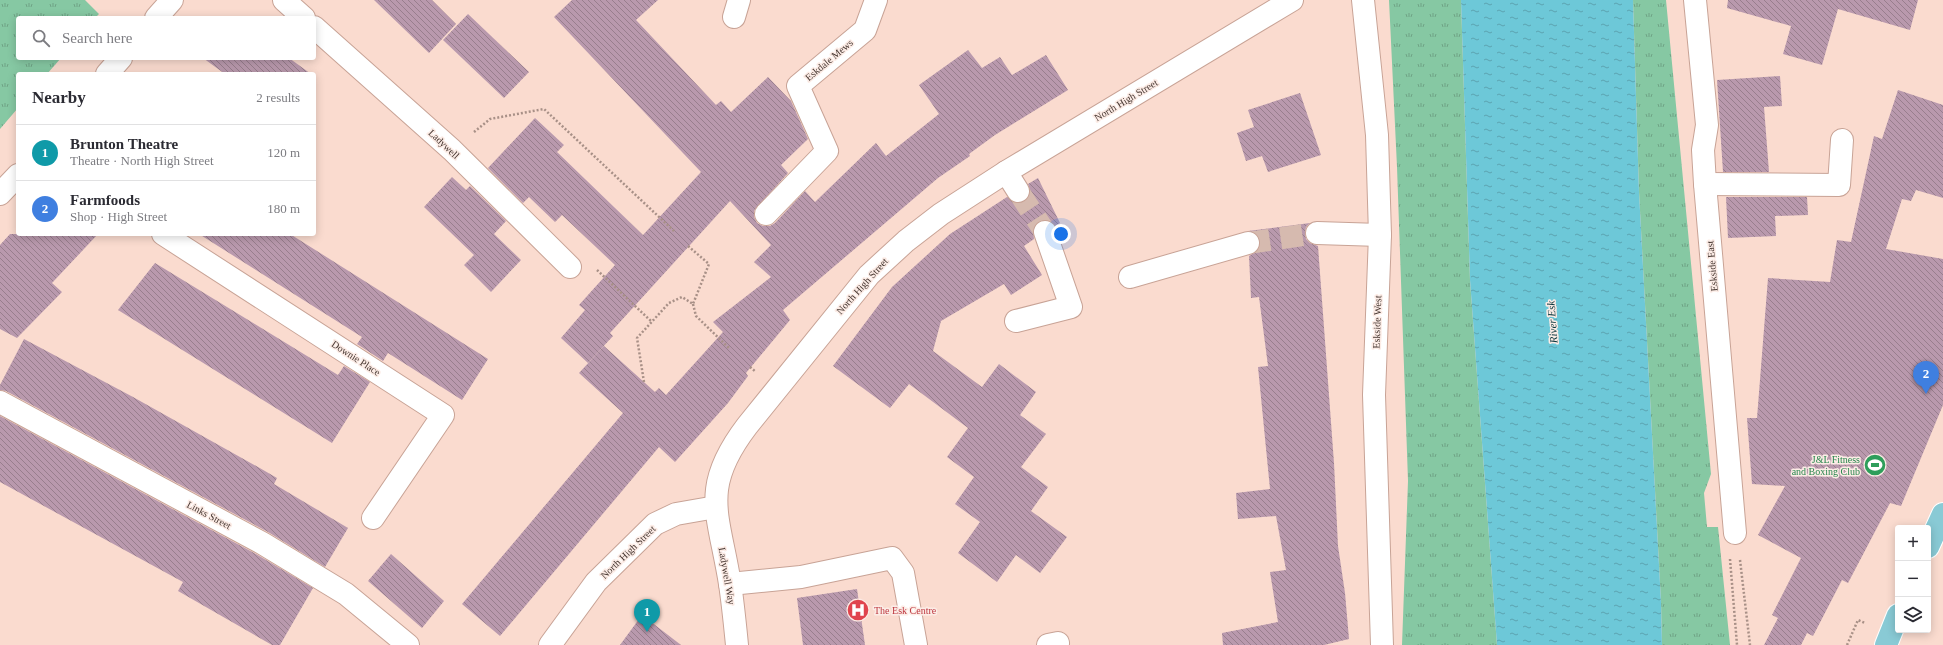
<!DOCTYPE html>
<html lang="en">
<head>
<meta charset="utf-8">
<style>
	:root { --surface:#fff; --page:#f2f2f3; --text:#2b2b33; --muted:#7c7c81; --line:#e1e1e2; --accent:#0b8043 }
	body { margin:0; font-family:"Times New Roman",serif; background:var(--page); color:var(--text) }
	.controls { position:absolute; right:12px; bottom:12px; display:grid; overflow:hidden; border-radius:4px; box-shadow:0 2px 10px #0003 }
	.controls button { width:36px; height:36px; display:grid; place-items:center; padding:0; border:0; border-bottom:1px solid var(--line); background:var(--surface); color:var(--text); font:20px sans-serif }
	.you { position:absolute; left:1061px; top:234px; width:14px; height:14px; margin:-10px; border:3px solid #fff; border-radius:50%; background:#1a73e8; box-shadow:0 0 0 6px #1a73e833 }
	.badge { display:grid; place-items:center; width:26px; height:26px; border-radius:50%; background:var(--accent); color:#fff; font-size:13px; font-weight:700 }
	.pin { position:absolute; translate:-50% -33px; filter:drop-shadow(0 1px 2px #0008) }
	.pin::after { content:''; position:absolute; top:21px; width:14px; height:12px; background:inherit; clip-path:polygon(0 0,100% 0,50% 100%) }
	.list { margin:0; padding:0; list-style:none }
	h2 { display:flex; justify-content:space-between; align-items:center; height:52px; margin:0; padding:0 16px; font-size:17px }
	h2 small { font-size:13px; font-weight:400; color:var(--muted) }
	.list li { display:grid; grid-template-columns:26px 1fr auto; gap:12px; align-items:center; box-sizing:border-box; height:56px; padding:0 16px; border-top:1px solid var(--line) }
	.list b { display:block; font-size:15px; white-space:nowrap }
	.list p { margin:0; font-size:13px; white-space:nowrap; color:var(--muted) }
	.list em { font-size:13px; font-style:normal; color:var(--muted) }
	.icon { flex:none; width:22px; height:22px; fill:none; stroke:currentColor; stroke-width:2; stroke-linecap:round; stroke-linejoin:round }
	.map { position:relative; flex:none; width:1943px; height:645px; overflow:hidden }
	.search { position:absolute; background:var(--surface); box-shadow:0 2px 10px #0003; left:16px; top:16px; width:300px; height:44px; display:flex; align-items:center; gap:10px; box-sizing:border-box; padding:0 14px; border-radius:4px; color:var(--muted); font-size:15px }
	.panel { position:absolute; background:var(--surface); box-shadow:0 2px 10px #0003; left:16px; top:72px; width:300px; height:164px; border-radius:4px }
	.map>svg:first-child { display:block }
</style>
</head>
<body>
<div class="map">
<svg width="1943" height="645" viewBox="0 0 1943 645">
	<defs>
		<pattern id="grass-tufts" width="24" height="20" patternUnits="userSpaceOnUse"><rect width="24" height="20" fill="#86c8a3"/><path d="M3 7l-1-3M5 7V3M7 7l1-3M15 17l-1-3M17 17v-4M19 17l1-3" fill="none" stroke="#6fa385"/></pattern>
		<pattern id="water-ripples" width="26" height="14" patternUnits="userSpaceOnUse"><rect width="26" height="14" fill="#6dc8d8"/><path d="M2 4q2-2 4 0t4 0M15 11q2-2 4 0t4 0" fill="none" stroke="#5ba3b0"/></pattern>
		<pattern id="building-back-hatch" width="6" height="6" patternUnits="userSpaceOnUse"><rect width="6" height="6" fill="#b999ad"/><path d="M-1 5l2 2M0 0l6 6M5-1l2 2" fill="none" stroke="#987e8d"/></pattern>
	</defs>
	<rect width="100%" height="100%" fill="#fadbcf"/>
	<!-- grass -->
	<g fill="url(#grass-tufts)">
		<path d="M 0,0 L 85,0 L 99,14 L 95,18 L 18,18 L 18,58 L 61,58 L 47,74 L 18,74 L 18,108 L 0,129 Z"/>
		<path d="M 1389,0 L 1461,0 L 1470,280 L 1497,645 L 1402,645 L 1408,481 L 1397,167 Z"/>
		<path d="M 1633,0 L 1666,0 L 1711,474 L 1704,493 L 1707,527 L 1718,527 L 1730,645 L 1662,645 L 1661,602 L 1639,192 Z"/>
	</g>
	<!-- water -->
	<path fill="url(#water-ripples)" d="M 1461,0 L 1633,0 L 1639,192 L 1661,602 L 1662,645 L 1497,645 L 1470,280 Z"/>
	<!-- building -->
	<g fill="url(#building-back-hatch)">
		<path d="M 374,0 L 432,0 L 456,24 L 429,53 Z"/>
		<path d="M 572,0 L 658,0 L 636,20 L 716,105 L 721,101 L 731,112 L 768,77 L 791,101 L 808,139 L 781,165 L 788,173 L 754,211 L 754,217 L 757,223 L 763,226 L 770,226 L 775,223 L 805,191 L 815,202 L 876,143 L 886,156 L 939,114 L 919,85 L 968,50 L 982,68 L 1000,57 L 1012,75 L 1046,55 L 1068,90 L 995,135 L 969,154 L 970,156 L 938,178 L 783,310 L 790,320 L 746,373 L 748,376 L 728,403 L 675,462 L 659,447 L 500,636 L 462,604 L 623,413 L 579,373 L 604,346 L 655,392 L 659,388 L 666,395 L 723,332 L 713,322 L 771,277 L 754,262 L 771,245 L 730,201 L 610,333 L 613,336 L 588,363 L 561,338 L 585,310 L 579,305 L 615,265 L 562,215 L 555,222 L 529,197 L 523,203 L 488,168 L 535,118 L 564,145 L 557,152 L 643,235 L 701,172 L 554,17 Z"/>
		<path d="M 1728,0 L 1918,0 L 1910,30 L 1838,9 L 1822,65 L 1783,54 L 1791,26 L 1727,8 Z"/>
		<path d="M 468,14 L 529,72 L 504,98 L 443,40 Z"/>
		<path d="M 203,58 L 289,58 L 311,74 L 225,74 Z"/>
		<path d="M 1780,76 L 1782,106 L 1764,107 L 1769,172 L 1723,172 L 1717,80 Z"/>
		<path d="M 1898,90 L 1943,105 L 1943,198 L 1916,190 L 1911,201 L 1902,199 L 1886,249 L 1943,259 L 1943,405 L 1901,506 L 1890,503 L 1848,583 L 1842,580 L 1813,636 L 1807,633 L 1801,645 L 1764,645 L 1778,618 L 1772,615 L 1801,558 L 1758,535 L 1785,486 L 1752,484 L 1747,418 L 1757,418 L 1768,278 L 1830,282 L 1837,240 L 1851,242 L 1874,136 L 1882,139 Z"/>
		<path d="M 1300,93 L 1321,155 L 1268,172 L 1262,156 L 1246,161 L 1237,133 L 1254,127 L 1248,110 Z"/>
		<path d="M 452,177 L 466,190 L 470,186 L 506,221 L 494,234 L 521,260 L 491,292 L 464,265 L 474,255 L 424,207 Z"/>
		<path d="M 1038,178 L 1060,223 L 1055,226 L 1048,220 L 1041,220 L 1036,224 L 1033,229 L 1034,239 L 1024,246 L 1042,275 L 1011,295 L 1004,284 L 941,321 L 933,351 L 982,387 L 999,364 L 1036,392 L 1020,415 L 1046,434 L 1021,467 L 1048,487 L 1031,511 L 1067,537 L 1040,573 L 1016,555 L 997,582 L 958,553 L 980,522 L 955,504 L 974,477 L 947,457 L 968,428 L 909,384 L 890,408 L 833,366 L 892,287 L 950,234 L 1007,197 L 1013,202 L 1019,203 L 1025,201 L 1029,197 L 1030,191 L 1028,184 Z"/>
		<path d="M 1726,197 L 1807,197 L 1808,215 L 1775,216 L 1776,236 L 1728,238 Z"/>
		<path d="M 1310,223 L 1306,227 L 1305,233 L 1306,239 L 1310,243 L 1318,246 L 1334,463 L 1338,546 L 1345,593 L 1349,639 L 1324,645 L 1223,645 L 1222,633 L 1278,622 L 1270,572 L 1286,570 L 1276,516 L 1238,519 L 1236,493 L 1270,489 L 1258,367 L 1268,366 L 1259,297 L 1251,298 L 1249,256 L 1257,251 L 1260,246 L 1260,240 L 1256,234 L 1248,231 Z"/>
		<path d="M 10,234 L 98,234 L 52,283 L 62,292 L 17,338 L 0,329 L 0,245 Z"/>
		<path d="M 199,234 L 290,234 L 488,359 L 462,400 L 388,353 L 383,361 L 357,344 L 362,337 Z"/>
		<path d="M 155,263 L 338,375 L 344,366 L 370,382 L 332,443 L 118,310 Z"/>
		<path d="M 24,339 L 133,397 L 258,467 L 277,478 L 274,484 L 348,528 L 325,567 L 268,532 L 6,391 L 0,390 L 0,385 Z"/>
		<path d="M 0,416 L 256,554 L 313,588 L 280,645 L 272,645 L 178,591 L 183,582 L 0,482 Z"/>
		<path d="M 391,554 L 444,601 L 422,628 L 368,581 Z"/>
		<path d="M 857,589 L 865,645 L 803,645 L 797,598 Z"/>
		<path d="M 642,615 L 681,645 L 620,645 Z"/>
	</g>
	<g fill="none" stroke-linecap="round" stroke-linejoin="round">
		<!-- minor-tunnel -->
		<g stroke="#d6baaf" stroke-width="22" stroke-dasharray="22 11" stroke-linecap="butt">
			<path d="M 1018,191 L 1045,232"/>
			<path d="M 1248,243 L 1317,233"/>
		</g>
		<!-- minor casing -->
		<g stroke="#c8a396" stroke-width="24">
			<g id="minor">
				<path d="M 284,0 L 304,18"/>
				<path d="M 1363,0 L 1377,135 L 1380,235 L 1374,395 L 1382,645"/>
				<path d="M 1695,0 L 1707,125 L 1703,150 L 1705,184 L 1735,533"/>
				<path d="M 734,17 L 739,0"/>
				<path d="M 156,18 L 172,0"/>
				<path d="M 314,27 L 452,150 L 570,267"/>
				<path d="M 107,74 L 121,58"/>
				<path d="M 1006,172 L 1018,191"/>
				<path d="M 1705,184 L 1839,185 L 1842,140"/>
				<path d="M 0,194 L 18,175"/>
				<path d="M 766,214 L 827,151 L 798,86 L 865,30 L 876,0"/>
				<path d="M 1317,233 L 1380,235"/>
				<path d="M 163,234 L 443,415 L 373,518"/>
				<path d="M 1130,277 L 1248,243"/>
				<path d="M 1016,321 L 1071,307 L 1045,232"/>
				<path d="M 0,402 L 262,543 L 346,594 L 408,645"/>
				<path d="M 730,584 L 801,577 L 892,558 L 903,573 L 916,645"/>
				<path d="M 550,645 L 596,582 L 655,524 L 676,514 L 716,507"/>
				<path d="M 737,645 C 735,625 733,604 730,584 C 719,514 699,489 747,426 L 869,275 L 906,241 L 941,214 L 1006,172 L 1292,0"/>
				<path d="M 1048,645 L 1058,643"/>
			</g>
		</g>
		<!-- major casing -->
		<g stroke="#fff" stroke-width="24">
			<g id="major">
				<path d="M 1928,547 L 1943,514"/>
				<path d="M 1886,645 L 1898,615"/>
			</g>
		</g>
		<!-- path -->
		<g stroke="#a89087" stroke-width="2.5" stroke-dasharray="2 2" stroke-linecap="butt">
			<path d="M 474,132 L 490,119 L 544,109 L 674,231"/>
			<path d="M 597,270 L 652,322"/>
			<path d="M 693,304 L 696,316 L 729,348"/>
			<path d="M 750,367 L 756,372"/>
			<path d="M 644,382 L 637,338 L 669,303 L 682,297 L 693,304 L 709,264 L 688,246"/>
			<path d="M 1730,559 L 1737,645"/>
			<path d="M 1740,560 L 1750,645"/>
			<path d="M 1847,645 L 1858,620 L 1865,623"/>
		</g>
		<!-- minor -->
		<use href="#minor" stroke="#fff" stroke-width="22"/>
		<!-- major -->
		<use href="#major" stroke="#89cad5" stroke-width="22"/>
	</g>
	<!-- icons -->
	<defs>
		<g id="stadium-disc" transform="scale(1.15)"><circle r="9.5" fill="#2e9e5b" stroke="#fcece6"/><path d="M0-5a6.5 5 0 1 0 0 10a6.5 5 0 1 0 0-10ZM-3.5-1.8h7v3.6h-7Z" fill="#fff"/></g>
		<g id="hospital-disc" transform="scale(1.15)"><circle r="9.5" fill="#e0444e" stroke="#fcece6"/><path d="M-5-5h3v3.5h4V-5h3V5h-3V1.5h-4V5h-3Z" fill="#fff"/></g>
	</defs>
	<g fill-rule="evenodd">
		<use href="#stadium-disc" x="1875" y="465"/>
		<use href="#hospital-disc" x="858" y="610"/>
	</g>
	<g text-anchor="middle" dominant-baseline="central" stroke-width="3" stroke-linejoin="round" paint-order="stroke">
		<!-- street labels -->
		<g font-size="10" fill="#453630" stroke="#fcece6">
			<text transform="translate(829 60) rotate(-40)">Eskdale Mews</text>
			<text transform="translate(1126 100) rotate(-31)">North High Street</text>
			<text transform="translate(444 144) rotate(43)">Ladywell</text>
			<text transform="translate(1712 266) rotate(-95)">Eskside East</text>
			<text transform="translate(862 286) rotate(-48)">North High Street</text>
			<text transform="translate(1377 322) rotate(-88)">Eskside West</text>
			<text transform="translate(356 358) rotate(33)">Downie Place</text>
			<text transform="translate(209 515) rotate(28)">Links Street</text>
			<text transform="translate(628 552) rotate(-44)">North High Street</text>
			<text transform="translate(727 576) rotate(80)">Ladywell Way</text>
		</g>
		<!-- leisure labels -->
		<g font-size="10" fill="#27864d" stroke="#fcece6" text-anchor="end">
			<text x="1860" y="459">J&amp;L Fitness<tspan x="1860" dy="12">and Boxing Club</tspan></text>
		</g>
		<!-- health labels -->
		<g font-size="10" fill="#be3a42" stroke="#fcece6" text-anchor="start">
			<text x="874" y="610">The Esk Centre</text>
		</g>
		<!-- water labels -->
		<g font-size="11" font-style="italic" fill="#09363d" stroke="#fcece6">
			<text transform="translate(1552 322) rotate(-94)">River Esk</text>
		</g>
	</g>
</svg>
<div class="controls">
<button>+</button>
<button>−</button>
<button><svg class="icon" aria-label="layers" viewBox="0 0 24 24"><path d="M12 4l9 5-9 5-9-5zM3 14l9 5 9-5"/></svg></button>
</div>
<div class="you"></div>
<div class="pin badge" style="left:647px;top:632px;background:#0f9aa8">1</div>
<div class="pin badge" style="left:1926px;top:394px;background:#3f7fe0">2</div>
<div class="search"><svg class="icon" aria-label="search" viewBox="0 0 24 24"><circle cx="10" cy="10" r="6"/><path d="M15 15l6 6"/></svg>Search here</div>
<section class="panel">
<h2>Nearby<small>2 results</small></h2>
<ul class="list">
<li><span class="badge" style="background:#0f9aa8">1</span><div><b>Brunton Theatre</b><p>Theatre · North High Street</p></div><em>120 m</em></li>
<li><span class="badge" style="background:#3f7fe0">2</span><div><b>Farmfoods</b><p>Shop · High Street</p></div><em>180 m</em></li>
</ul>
</section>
</div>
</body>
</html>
